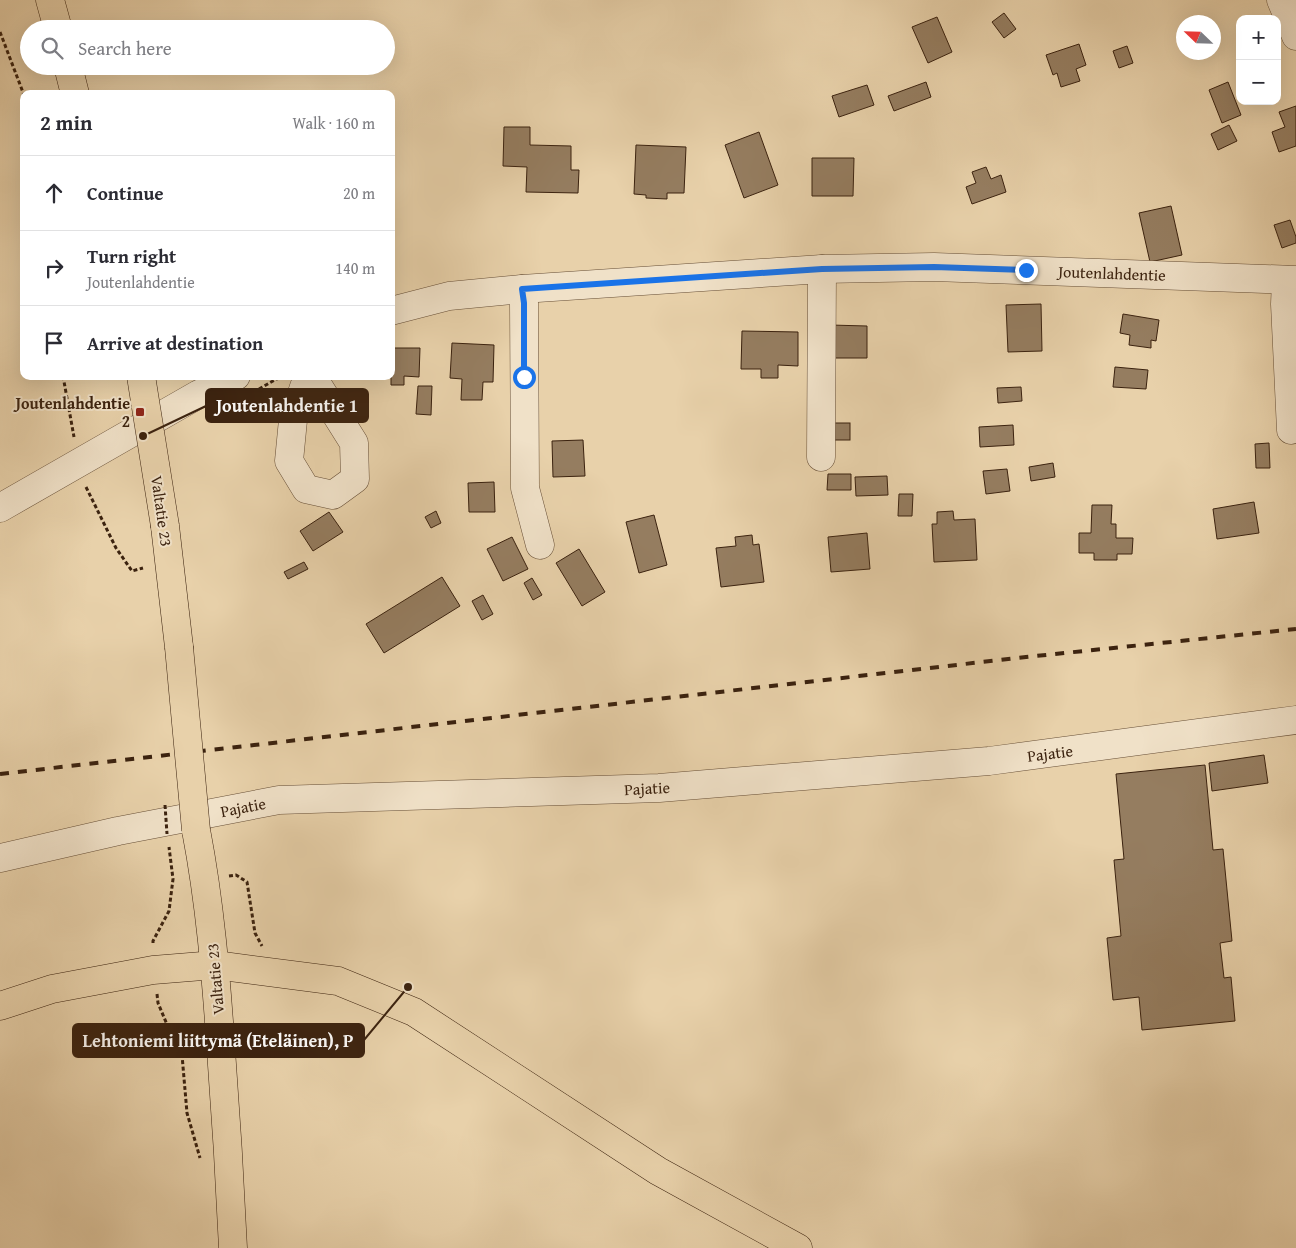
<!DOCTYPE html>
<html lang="en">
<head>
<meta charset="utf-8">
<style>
	:root { --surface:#fff; --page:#f7f7f7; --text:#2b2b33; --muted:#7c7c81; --line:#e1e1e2 }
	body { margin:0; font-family:"Gentium Book Plus",serif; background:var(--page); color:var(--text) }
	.controls { position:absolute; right:15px; top:15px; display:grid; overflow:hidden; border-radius:10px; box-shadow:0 5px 20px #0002 }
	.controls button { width:45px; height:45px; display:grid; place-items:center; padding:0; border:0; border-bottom:1px solid var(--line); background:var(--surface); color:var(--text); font:25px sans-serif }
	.compass { position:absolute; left:1176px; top:15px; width:45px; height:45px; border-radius:50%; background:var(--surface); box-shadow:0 5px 20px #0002; rotate:293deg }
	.stop { position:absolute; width:15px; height:15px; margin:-11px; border:4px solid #1a73e8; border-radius:50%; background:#fff }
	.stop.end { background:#1a73e8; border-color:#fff; box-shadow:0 1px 5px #0008 }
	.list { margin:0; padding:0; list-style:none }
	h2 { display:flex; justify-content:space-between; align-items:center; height:65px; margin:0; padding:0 20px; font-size:21px }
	h2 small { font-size:16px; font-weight:400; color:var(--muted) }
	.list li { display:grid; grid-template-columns:32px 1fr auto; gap:15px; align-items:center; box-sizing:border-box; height:75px; padding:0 20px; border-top:1px solid var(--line) }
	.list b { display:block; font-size:19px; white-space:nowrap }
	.list p { margin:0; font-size:16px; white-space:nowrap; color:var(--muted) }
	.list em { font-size:16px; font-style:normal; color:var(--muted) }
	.icon { flex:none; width:28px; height:28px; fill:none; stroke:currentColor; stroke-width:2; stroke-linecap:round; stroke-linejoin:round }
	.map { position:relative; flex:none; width:1296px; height:1248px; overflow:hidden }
	.search { position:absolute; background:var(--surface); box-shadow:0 5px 20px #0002; left:20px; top:20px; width:375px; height:55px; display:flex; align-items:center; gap:12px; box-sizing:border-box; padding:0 18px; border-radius:28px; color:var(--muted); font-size:19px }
	.panel { position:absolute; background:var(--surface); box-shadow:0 5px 20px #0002; left:20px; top:90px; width:375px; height:290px; border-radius:10px }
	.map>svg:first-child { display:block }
</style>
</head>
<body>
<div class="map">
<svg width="1296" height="1248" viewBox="0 0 1296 1248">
	<rect width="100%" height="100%" fill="#e8d1aa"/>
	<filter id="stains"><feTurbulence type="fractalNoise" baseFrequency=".004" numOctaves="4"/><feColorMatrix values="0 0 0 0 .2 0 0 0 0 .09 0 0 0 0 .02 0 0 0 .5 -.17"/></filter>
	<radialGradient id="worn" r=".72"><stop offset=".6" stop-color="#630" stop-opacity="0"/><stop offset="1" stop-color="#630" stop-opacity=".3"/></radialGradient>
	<!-- building -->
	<g fill="#957d60" stroke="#3b220f">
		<path d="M 1004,13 L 1016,29 L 1004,38 L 992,22 Z"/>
		<path d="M 937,17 L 952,52 L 928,63 L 912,27 Z"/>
		<path d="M 1079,44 L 1086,65 L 1076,69 L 1080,81 L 1061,87 L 1057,73 L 1053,75 L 1046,55 Z"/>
		<path d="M 1127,46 L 1133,63 L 1119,68 L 1113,51 Z"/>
		<path d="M 926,82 L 931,97 L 894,111 L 888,96 Z"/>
		<path d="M 1228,82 L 1241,115 L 1222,123 L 1209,90 Z"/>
		<path d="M 867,85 L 874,105 L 839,117 L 832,96 Z"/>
		<path d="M 1296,106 L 1296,146 L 1279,152 L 1272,132 L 1285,127 L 1279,112 Z"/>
		<path d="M 1229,125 L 1237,141 L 1218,150 L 1211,134 Z"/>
		<path d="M 504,127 L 530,127 L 530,145 L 571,146 L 571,170 L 579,170 L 578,193 L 526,192 L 527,167 L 503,166 Z"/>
		<path d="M 759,132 L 778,185 L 744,198 L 725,145 Z"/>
		<path d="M 636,145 L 686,147 L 684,193 L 667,193 L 667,199 L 646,198 L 646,195 L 634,194 Z"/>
		<path d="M 812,158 L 854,158 L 853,196 L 812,196 Z"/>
		<path d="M 986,167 L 991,179 L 1001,175 L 1006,192 L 972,204 L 966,187 L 976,183 L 972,172 Z"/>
		<path d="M 1171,206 L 1182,255 L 1150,262 L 1139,213 Z"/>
		<path d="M 1290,220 L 1296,237 L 1296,243 L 1282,248 L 1274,225 Z"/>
		<path d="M 1041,304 L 1042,351 L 1008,352 L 1006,305 Z"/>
		<path d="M 1123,314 L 1159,320 L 1156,341 L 1151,340 L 1151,348 L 1129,345 L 1130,335 L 1120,333 Z"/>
		<path d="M 830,325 L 867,326 L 867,358 L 829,358 Z"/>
		<path d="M 742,331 L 798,332 L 798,366 L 778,365 L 778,378 L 761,378 L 761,369 L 741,369 Z"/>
		<path d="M 452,343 L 494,345 L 493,382 L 483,382 L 482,400 L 461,400 L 462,379 L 450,378 Z"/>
		<path d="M 391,348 L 420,348 L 419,377 L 404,376 L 404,385 L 391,385 Z"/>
		<path d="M 1115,367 L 1148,370 L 1146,389 L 1113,387 Z"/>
		<path d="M 418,386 L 432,386 L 431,415 L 416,414 Z"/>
		<path d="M 1021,387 L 1022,401 L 998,403 L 997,388 Z"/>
		<rect x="828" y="423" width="22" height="17"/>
		<path d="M 1013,425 L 1014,445 L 980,447 L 979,427 Z"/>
		<path d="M 583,440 L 585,476 L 553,477 L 552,441 Z"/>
		<path d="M 1269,443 L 1270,468 L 1256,468 L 1255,444 Z"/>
		<path d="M 1053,463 L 1055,477 L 1031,481 L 1029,467 Z"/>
		<path d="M 1007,469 L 1010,491 L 986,494 L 983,471 Z"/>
		<path d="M 828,474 L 851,474 L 851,490 L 827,490 Z"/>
		<path d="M 887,476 L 888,495 L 856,496 L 855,477 Z"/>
		<path d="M 494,482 L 495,512 L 469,512 L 468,483 Z"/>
		<path d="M 899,494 L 913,494 L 912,516 L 898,516 Z"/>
		<path d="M 1254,502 L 1259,533 L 1217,539 L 1213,509 Z"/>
		<path d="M 1092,505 L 1112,505 L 1111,524 L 1116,524 L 1116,538 L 1133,538 L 1132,554 L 1117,554 L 1117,560 L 1094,560 L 1094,553 L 1079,553 L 1079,533 L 1091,533 Z"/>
		<path d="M 436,511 L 441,523 L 431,528 L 425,517 Z"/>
		<path d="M 953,511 L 954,520 L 975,519 L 977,560 L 934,562 L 932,524 L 937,524 L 937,512 Z"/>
		<path d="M 329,512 L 343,532 L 313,551 L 300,531 Z"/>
		<path d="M 654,515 L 667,565 L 639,573 L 626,522 Z"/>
		<path d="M 867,533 L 870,569 L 831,572 L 828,537 Z"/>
		<path d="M 752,535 L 753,545 L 759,544 L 764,582 L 721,587 L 716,548 L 736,546 L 735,537 Z"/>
		<path d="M 512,537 L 528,569 L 503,581 L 487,549 Z"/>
		<path d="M 579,549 L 605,592 L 582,606 L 556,563 Z"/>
		<path d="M 304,562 L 308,569 L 288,579 L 284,572 Z"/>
		<path d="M 442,577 L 460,606 L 384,653 L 366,624 Z"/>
		<path d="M 532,578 L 542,595 L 533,600 L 524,583 Z"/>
		<path d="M 483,595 L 493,614 L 482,620 L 472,601 Z"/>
		<path d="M 1264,755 L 1268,783 L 1212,791 L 1209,763 Z"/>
		<path d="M 1205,765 L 1213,850 L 1223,849 L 1232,941 L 1220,943 L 1224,978 L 1231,977 L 1235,1021 L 1142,1030 L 1139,997 L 1113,1000 L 1107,938 L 1121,936 L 1114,860 L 1124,859 L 1116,774 Z"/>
	</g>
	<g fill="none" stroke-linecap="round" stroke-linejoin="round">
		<!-- minor casing -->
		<g stroke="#664e36" stroke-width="29">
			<g id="minor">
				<path d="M 1281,0 L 1296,36"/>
				<path d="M 1286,280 L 1285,304 L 1291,430"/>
				<path d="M 522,289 L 524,303 L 525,488 L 540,545"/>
				<path d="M 310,376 L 304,387 L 293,420 L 289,461 L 306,489 L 333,495 L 355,479 L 354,443 L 312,376"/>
				<path d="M 821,457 L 822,269"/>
				<path d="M 0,858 L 118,831 L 279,800 L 659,788 L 989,761 L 1296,720"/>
			</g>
		</g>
		<!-- tertiary casing -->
		<g stroke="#664e36" stroke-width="29">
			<g id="tertiary">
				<path d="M 391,311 L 449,296 L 522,289 L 822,269 L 934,267 L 1296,280"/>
				<path d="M 0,508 L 199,394 L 236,376"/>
			</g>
		</g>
		<!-- trunk casing -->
		<g stroke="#3b220f" stroke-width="29">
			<g id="trunk">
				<path d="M 50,0 L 58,29"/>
				<path d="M 68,66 L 75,94"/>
				<path d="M 165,526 L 179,647"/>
				<path d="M 196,830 C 210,903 216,976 221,1050 C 226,1116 230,1182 233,1248"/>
				<path d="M 0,1006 L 52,989 L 153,970 L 215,965 L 338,981 L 414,1012 L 658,1171 L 798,1248"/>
			</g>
		</g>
		<!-- path -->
		<g stroke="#3b220f" stroke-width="3" stroke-dasharray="4 2.5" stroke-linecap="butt">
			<path d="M 0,32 L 24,95"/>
			<path d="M 63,376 L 74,437"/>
			<path d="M 259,389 L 280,377"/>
			<path d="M 86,487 L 116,548 L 132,571 L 143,568"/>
			<path d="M 229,876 L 236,875 L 247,882 L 255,933 L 262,946"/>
			<path d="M 153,943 L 153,941 L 169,911 L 173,879 L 169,847"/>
			<path d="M 157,994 L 158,1003 L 171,1034 L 182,1055 L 187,1113 L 200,1158"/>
		</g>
		<!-- minor -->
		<use href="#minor" stroke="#f0e1c8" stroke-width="28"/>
		<!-- tertiary -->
		<use href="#tertiary" stroke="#f0e1c8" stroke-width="28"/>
		<!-- trunk -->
		<use href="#trunk" stroke="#e8d1aa" stroke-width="28"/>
		<!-- rail -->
		<path stroke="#3b220f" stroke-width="4" stroke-dasharray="9 9" stroke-linecap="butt" d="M 0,774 L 1026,657 L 1296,629"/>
		<!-- trunk-bridge casing -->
		<g stroke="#3b220f" stroke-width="29" stroke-linecap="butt">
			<g id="trunk-bridge">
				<path d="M 141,376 L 165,526"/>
				<path d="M 179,647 L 196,830"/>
			</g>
		</g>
		<!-- path-bridge -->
		<path stroke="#3b220f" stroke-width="3" stroke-dasharray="4 2.5" stroke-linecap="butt" d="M 165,805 L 167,834"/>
		<!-- trunk-bridge -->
		<use href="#trunk-bridge" stroke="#e8d1aa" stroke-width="28"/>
	</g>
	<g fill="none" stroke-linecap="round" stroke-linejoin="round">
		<!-- route -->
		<path stroke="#1a73e8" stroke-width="6" d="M 524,377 L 524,303 L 522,289 L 822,269 L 934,267 L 1026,270"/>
	</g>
	<!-- markers -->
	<rect fill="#8f2418" stroke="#f0e1c8" stroke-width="2" x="135" y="407" width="10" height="10" rx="2.5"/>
	<g text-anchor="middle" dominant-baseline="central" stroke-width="4" stroke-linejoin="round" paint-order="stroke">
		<!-- street labels -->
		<g font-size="16" fill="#3b220f" stroke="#f0e1c8">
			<text transform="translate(1112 273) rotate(2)">Joutenlahdentie</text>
			<text transform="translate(162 511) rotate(82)">Valtatie 23</text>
			<text transform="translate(1050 753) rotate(-7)">Pajatie</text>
			<text transform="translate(647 788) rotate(-3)">Pajatie</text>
			<text transform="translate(243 807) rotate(-11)">Pajatie</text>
			<text transform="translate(215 979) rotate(-95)">Valtatie 23</text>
		</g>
		<!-- poi labels -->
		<g font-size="16" font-weight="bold" fill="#3b220f" stroke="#f0e1c8" text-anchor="end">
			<text x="130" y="403">Joutenlahdentie<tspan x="130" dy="18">2</tspan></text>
		</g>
	</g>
	<!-- callouts -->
	<path fill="none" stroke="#3b220f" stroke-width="2" d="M143 436L206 406M408 987L364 1040"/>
	<g fill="#3b220f" stroke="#f0e1c8" stroke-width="2">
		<circle cx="143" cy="436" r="5"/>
		<circle cx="408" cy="987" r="5"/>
	</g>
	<g fill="#3b220f" stroke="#3b220f" stroke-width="2">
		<rect x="206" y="389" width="162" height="33" rx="5"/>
		<rect x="73" y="1024" width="291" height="33" rx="5"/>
	</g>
	<g font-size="18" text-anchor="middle" font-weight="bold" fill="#fff">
		<text x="287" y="412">Joutenlahdentie 1</text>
		<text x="218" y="1047">Lehtoniemi liittymä (Eteläinen), P</text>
	</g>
	<rect width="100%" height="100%" filter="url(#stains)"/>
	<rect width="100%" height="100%" fill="url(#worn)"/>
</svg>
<div class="controls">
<button>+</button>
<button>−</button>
</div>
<svg class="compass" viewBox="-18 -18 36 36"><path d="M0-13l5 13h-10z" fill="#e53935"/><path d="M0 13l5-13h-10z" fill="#7c7c81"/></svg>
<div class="stop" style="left:524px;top:377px"></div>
<div class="stop end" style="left:1026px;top:270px"></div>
<div class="search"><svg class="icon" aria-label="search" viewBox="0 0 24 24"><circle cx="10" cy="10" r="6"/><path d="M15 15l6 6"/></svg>Search here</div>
<section class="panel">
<h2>2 min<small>Walk · 160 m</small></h2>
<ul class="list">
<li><svg class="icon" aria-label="ahead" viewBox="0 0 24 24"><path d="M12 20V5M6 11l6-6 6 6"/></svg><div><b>Continue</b></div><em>20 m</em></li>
<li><svg class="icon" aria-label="right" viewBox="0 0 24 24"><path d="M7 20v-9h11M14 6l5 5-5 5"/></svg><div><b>Turn right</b><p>Joutenlahdentie</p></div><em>140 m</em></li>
<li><svg class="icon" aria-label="arrive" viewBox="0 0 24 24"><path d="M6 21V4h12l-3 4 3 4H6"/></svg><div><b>Arrive at destination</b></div></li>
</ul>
</section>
</div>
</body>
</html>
